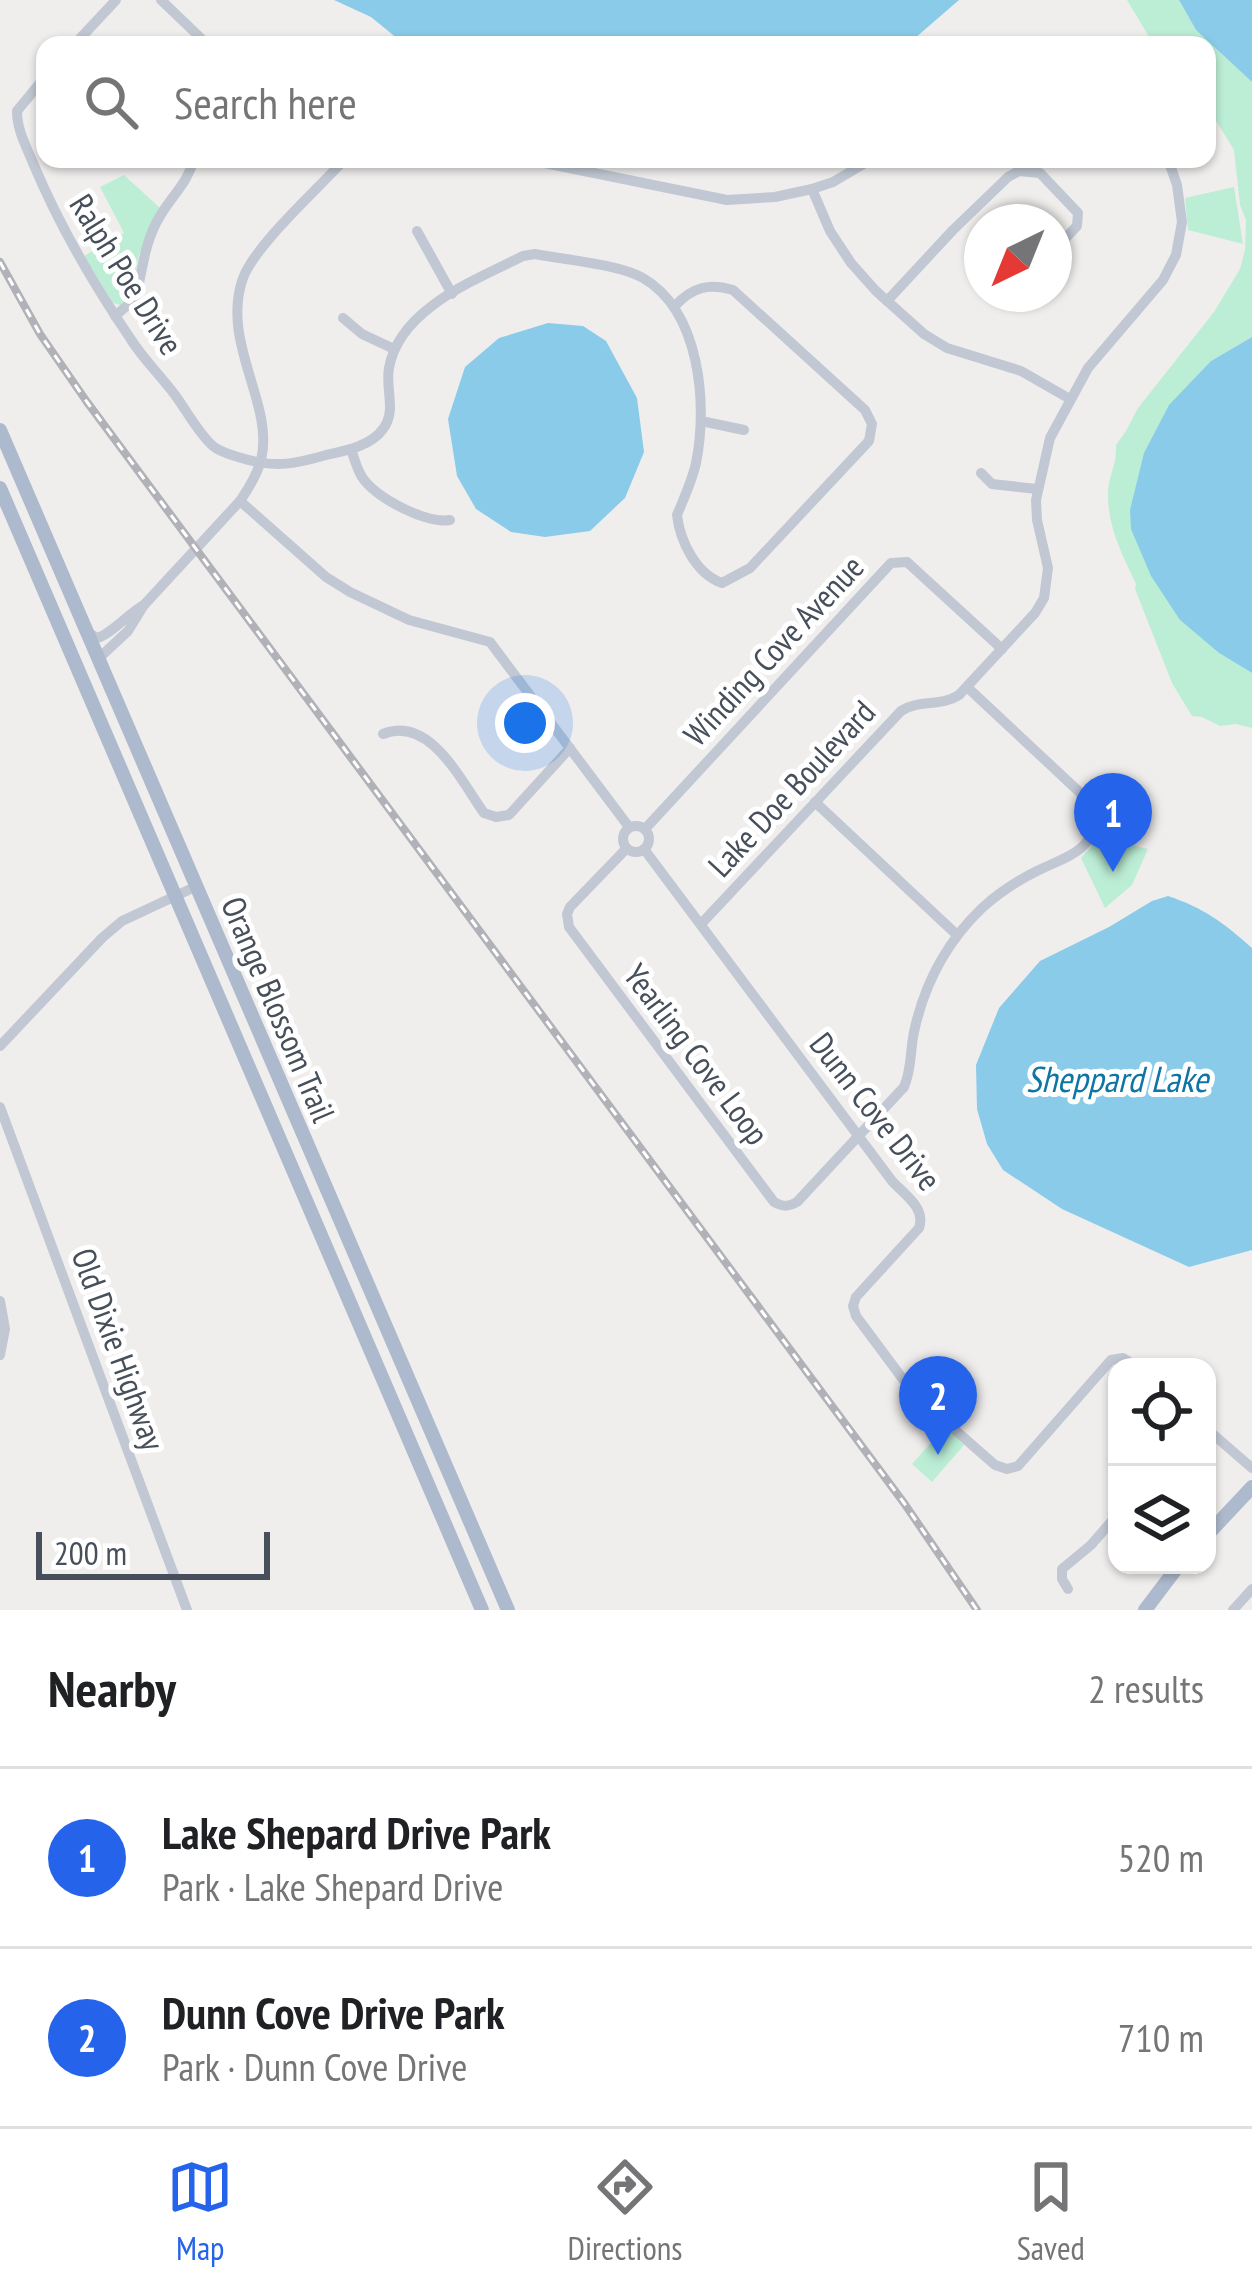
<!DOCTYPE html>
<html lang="en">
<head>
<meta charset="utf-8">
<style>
	:root { --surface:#fff; --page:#f6f6f6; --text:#202124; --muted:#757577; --line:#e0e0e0; --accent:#2563eb }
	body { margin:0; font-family:"PT Sans Narrow",sans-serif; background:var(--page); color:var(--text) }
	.controls { position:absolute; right:36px; bottom:36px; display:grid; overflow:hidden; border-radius:24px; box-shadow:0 3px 9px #0004 }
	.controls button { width:108px; height:108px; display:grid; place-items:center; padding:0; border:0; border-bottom:3px solid var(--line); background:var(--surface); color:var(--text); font:60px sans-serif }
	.compass { position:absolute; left:964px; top:204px; width:108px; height:108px; border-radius:50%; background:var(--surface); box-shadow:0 3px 9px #0004; rotate:223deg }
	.scale { position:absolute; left:36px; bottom:30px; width:234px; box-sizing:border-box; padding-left:12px; border:6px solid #464f5a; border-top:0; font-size:33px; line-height:42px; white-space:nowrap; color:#464f5a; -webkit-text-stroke:9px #fff; paint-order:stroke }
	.you { position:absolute; left:525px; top:723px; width:42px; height:42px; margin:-30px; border:9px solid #fff; border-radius:50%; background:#1a73e8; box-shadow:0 0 0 18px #1a73e833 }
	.badge { display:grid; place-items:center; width:78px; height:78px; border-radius:50%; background:var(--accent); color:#fff; font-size:39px; font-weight:700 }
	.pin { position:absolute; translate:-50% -99px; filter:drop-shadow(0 3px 6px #0008) }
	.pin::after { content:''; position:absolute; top:63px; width:42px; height:36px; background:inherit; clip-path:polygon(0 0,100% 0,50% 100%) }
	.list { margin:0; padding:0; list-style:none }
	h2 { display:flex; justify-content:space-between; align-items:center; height:156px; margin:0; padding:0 48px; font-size:51px }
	h2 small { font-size:39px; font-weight:400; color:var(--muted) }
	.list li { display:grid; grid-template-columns:78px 1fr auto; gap:36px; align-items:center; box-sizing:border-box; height:180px; padding:0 48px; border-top:3px solid var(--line) }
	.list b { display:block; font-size:45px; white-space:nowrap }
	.list p { margin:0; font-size:39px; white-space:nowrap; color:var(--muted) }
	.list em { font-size:39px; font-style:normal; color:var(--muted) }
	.icon { flex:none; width:66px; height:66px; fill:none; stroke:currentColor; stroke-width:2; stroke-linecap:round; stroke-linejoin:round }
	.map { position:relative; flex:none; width:1252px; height:1610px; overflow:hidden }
	.search { position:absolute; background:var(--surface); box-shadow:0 3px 9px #0004; left:36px; right:36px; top:36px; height:132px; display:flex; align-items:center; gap:30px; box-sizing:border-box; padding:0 42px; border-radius:24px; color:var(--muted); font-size:45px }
	.sheet { height:516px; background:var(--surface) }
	nav { display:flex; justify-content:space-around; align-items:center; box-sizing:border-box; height:168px; border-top:3px solid var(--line); background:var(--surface); font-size:33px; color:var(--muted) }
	nav a { display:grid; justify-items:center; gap:6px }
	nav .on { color:var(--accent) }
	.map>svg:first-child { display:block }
</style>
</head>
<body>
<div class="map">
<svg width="1252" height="1610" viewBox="0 0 1252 1610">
	<rect width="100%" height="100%" fill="#f0eeed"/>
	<!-- green -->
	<g fill="#bceed5">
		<path d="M 1127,0 L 1179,0 L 1196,30 L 1252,82 L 1252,337 L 1211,361 L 1180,620 L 1219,653 L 1252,673 L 1252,728 L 1236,724 L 1220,726 L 1202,717 L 1192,716 L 1172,683 L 1135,589 L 1136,584 C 1122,554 1107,526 1108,492 C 1109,474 1117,465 1116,445 L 1126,431 L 1138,408 L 1214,312 L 1240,269 L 1245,250 L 1246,220 L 1240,205 L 1234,150 L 1207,106 L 1207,45 L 1154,45 Z"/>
		<path d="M 124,175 L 160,208 L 139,255 L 130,298 L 120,305 L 113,303 L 84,256 L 124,233 L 100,187 Z"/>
		<path d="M 1234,187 L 1243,244 L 1188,230 L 1185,198 Z"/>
		<path d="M 1095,836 L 1148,849 L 1132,885 L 1105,908 L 1081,858 L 1090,848 Z"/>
		<path d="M 945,1427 L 964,1445 L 932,1482 L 912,1464 Z"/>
	</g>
	<!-- water -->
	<g fill="#8acbea">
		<path d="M 334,0 L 959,0 L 907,45 L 417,45 L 398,39 L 371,17 Z"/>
		<path d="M 1179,0 L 1252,0 L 1252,82 L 1196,30 Z"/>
		<path d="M 548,323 L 583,326 L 606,341 L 637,398 L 644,452 L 625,498 L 590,531 L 545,537 L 511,532 L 476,509 L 457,476 L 448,419 L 465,367 L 499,338 Z"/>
		<path d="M 1252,337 L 1252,673 L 1219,653 L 1180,620 L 1151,576 L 1131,529 L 1130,510 L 1144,453 L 1169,405 L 1211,361 Z"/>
		<path d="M 1168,896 C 1204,908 1224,923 1252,948 L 1252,1250 L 1189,1267 L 1062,1209 L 1003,1170 L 987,1144 L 977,1109 L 976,1065 L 999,1008 L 1040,961 L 1109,927 L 1152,901 Z"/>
	</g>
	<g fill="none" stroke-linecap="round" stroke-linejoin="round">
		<!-- minor -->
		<g stroke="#c1c8d3" stroke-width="10">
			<path d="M 161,0 L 208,45"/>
			<path d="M 74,45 L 116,0"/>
			<path d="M 45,77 L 17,111 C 17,130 26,146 33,163 C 59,225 92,282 130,338 C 143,359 160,375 175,395 C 187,411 198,433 213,446 C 220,452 229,454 238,457 C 273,468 291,465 326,455 C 345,451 371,446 383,429 C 397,411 385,389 389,368 C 399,309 475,280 523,256 L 535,254 C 565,260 618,264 643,278 C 700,311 708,404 696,463 C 692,481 684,498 677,515 C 680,541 696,574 722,583 L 750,568 L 869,441 L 872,424 L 865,410 L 733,290 C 709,283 692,287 675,306"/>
			<path d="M 525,159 L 727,200 L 775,197 L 812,189 L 833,182 L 872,159"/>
			<path d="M 812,189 L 830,231 L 851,263 L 876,291 L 924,334 L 947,348 L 1021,371 L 1070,399"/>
			<path d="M 417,231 L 452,294"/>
			<path d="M 887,301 L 953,230 L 1008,177 L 1019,171 L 1040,173 L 1078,213 L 1077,226 L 1054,250"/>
			<path d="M 115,316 L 136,298 C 142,271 145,240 160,216 C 173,194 187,184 194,159"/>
			<path d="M 343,318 L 362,334 L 394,349"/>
			<path d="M 701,421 L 744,430"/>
			<path d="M 351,449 C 354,458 357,469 362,477 C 376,498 426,524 450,520"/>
			<path d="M 981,473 L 992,484 L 1037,489"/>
			<path d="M 240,501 L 326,577 L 350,592 L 409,620 L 490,642 L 629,827"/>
			<path d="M 89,633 L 97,638 C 110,635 129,613 144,605"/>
			<path d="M 99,658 L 128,631 L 144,605 L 240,501 C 249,488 257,475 261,460 C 275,404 220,343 243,278 C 256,244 319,188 345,159"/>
			<path d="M 383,734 C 430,715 461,781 484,813 L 496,817 L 509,815 L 570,748"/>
			<path d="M 815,802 L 957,935"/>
			<circle cx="636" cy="839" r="13"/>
			<path d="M 645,829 L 891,563 L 907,562 L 1002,649"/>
			<path d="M 626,849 L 570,907 L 567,914 L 569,927 L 774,1202 C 783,1207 788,1207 797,1202 L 904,1087 C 912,1069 910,1050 914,1032 C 924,985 946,943 981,909 C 997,894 1015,882 1035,872 C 1066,856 1107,849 1089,801 L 967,687"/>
			<path d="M 644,849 L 892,1181 C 905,1195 926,1208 919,1228 L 856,1297 L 853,1306 L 856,1316 L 914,1394 L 995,1465 L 1007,1469 L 1018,1466 L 1111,1360 L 1123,1358 L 1137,1367"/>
			<path d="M 701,924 L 901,711 C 919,699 941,707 959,695 L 1035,613 L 1044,598 L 1048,568 L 1037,520 L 1036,500 L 1050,438 L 1088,368 L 1163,280 L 1176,255 L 1182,222 L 1177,185 L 1168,159"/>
			<path d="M 0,1046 L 102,938 L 122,921 L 197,886"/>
			<path d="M 0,1107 L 187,1610"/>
			<path d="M 0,1301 L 5,1329 L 0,1355"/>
			<path d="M 1207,1429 L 1252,1468"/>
			<path d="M 1068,1589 L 1062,1579 L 1062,1569 L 1091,1545 L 1117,1515"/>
			<path d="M 1233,1610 L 1252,1589"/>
		</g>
		<!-- major -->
		<g stroke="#adb9cc" stroke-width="14">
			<path d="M 0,430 L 508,1610"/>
			<path d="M 0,488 L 482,1610"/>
			<path d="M 1207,1535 L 1252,1487"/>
			<path d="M 1145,1610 L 1179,1565"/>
		</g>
		<!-- rail casing -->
		<g stroke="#b0b2b8" stroke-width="8">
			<path id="rail" d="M 0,262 L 40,334 L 87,402 L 904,1503 L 977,1610"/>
		</g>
		<!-- rail -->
		<use href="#rail" stroke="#fff" stroke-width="3" stroke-dasharray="9" stroke-linecap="butt"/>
	</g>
	<g text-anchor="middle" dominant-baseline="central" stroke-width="10" stroke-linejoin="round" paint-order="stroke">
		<!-- street labels -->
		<g font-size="33" fill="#464f5a" stroke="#fff">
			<text transform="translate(127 274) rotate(58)">Ralph Poe Drive</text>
			<text transform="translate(773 650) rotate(-47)">Winding Cove Avenue</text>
			<text transform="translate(791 788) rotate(-47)">Lake Doe Boulevard</text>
			<text transform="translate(279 1009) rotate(67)">Orange Blossom Trail</text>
			<text transform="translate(697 1054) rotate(53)">Yearling Cove Loop</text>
			<text transform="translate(876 1111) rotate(52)">Dunn Cove Drive</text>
			<text transform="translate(119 1349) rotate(70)">Old Dixie Highway</text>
		</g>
		<!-- water labels -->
		<g font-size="36" font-style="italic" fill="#0f75a5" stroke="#fff">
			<text x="1117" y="1078">Sheppard Lake</text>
		</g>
	</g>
</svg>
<div class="controls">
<button><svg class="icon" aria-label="locate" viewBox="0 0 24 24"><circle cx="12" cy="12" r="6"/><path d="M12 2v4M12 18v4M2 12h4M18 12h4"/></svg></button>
<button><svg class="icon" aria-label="layers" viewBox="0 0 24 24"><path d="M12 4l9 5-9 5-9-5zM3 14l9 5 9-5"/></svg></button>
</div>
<svg class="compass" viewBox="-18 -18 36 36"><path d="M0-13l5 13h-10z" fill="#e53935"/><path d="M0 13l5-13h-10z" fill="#757577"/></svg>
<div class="scale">200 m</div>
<div class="you"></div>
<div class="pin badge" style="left:1113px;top:872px">1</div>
<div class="pin badge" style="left:938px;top:1455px">2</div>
<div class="search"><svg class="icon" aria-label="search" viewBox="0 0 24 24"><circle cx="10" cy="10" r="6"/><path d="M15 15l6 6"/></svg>Search here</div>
</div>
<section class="sheet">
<h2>Nearby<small>2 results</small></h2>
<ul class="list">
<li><span class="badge">1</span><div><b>Lake Shepard Drive Park</b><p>Park · Lake Shepard Drive</p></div><em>520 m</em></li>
<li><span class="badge">2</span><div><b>Dunn Cove Drive Park</b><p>Park · Dunn Cove Drive</p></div><em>710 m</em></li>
</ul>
</section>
<nav>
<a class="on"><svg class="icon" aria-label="map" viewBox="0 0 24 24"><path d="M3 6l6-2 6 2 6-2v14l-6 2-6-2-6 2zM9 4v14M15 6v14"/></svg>Map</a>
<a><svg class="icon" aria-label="directions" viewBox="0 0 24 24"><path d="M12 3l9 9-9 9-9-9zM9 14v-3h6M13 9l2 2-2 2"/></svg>Directions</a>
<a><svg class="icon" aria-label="saved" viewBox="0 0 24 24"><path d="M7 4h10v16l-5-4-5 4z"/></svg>Saved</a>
</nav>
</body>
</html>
